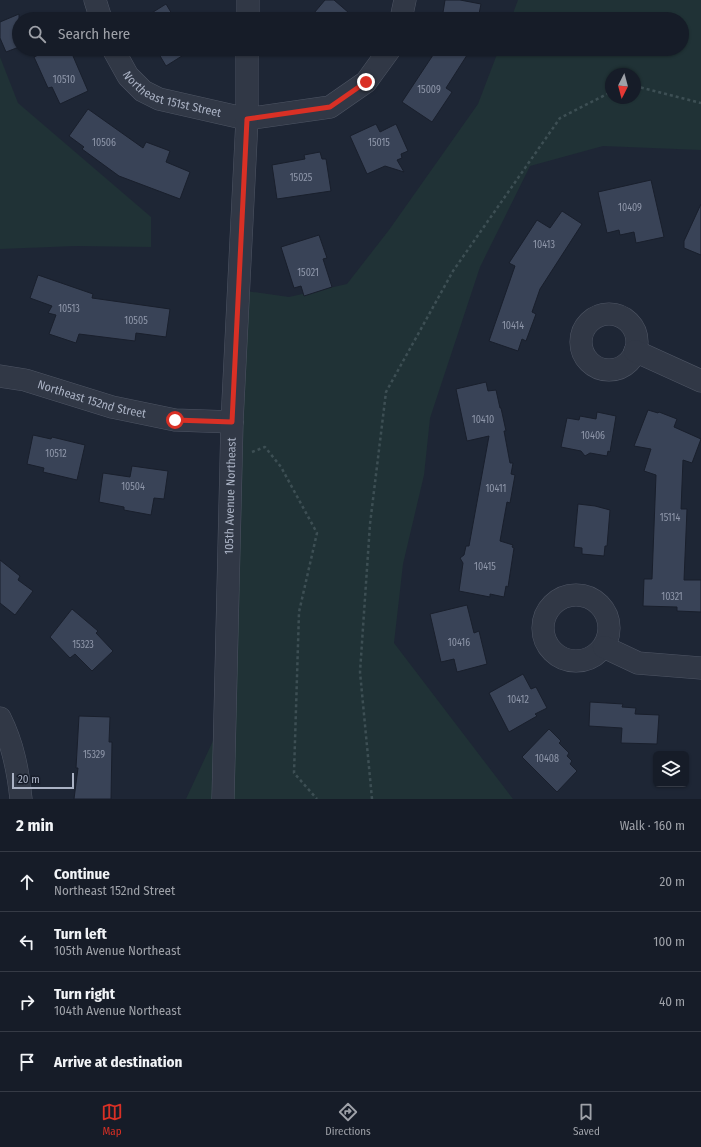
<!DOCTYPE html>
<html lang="en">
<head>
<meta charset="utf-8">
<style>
	:root { --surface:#161c28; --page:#232934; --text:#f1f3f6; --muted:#9ea1a8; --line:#353a45; --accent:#d93025 }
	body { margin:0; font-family:"Fira Sans Condensed",sans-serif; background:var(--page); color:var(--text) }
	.controls { position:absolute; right:12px; bottom:12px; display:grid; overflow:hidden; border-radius:6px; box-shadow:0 1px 3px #0004 }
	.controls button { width:36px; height:36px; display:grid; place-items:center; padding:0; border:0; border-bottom:1px solid var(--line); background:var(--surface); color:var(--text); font:20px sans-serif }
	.compass { position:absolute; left:605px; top:68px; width:36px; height:36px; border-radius:50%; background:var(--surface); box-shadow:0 1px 3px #0004; rotate:186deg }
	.scale { position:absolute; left:12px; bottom:10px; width:62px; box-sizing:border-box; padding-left:4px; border:2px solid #aab2c4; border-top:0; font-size:11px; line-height:14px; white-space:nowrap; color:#aab2c4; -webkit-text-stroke:3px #171d2a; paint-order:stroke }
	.stop { position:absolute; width:12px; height:12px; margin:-9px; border:3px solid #d93025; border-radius:50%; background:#fff }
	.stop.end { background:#d93025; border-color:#fff; box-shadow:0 1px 4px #0008 }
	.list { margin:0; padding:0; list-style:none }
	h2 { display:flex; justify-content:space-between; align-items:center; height:52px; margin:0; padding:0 16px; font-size:17px }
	h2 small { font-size:13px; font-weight:400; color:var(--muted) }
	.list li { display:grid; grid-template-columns:26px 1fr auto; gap:12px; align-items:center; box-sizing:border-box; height:60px; padding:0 16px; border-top:1px solid var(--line) }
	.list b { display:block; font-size:15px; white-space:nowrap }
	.list p { margin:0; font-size:13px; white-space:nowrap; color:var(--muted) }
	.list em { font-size:13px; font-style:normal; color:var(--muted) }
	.icon { flex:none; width:22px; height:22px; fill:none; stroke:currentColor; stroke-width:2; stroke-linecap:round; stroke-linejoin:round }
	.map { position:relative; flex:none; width:701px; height:799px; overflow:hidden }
	.search { position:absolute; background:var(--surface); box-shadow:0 1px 3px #0004; left:12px; right:12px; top:12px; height:44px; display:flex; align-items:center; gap:10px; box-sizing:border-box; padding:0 14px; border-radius:22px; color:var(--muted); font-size:15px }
	.sheet { height:292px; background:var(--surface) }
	nav { display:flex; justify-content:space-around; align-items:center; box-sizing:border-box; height:56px; border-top:1px solid var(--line); background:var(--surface); font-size:11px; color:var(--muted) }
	nav a { display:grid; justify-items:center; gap:2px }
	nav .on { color:var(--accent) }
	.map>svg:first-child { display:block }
</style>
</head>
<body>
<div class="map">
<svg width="701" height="799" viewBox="0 0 701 799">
	<rect width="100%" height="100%" fill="#1e2635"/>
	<!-- green -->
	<g fill="#203236" fill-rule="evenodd">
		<path d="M 518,0 L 701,0 L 701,150 L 603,146 L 530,166 L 480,267 L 430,418 L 424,475 L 403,564 L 394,643 L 513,799 L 186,799 L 225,715 L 239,290 L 289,297 L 347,284 L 389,230 L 478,104 L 499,49 L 682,49 L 682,19 L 511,19 ZM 611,74 L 635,74 L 635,98 L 611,98 Z"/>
		<path d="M 0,57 L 18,103 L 151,217 L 151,247 L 76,246 L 0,249 Z"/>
	</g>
	<!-- building -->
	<g fill="#394357" stroke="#191f2c">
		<path d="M 325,0 L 334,0 L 356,19 L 309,19 Z"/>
		<path d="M 445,0 L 460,0 L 481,4 L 478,19 L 442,19 Z"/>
		<path d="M 166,4 L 175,19 L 142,19 Z"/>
		<path d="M 19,14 L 19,47 L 6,52 L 0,38 L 0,22 Z"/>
		<path d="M 51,49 L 70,49 L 88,91 L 60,104 L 52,87 L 48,88 L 34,57 Z"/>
		<path d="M 156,49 L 193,49 L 166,66 Z"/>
		<path d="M 437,49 L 473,49 L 472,52 L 469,52 L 446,88 L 452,92 L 432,122 L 402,102 Z"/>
		<path d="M 88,109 L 143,148 L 146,142 L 170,151 L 166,162 L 190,172 L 180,199 L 119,176 L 82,149 L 84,147 L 69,136 Z"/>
		<path d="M 376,124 L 380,132 L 396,124 L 408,151 L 401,154 L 402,158 L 397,160 L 404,172 L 385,166 L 367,174 L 350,136 Z"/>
		<path d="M 320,152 L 322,159 L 326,159 L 331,191 L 277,199 L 272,165 L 305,159 L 304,155 Z"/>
		<path d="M 651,180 L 664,237 L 636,243 L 634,232 L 620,235 L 619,230 L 607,233 L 598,192 Z"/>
		<path d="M 701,204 L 701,255 L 684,248 L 684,241 Z"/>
		<path d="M 562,211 L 582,224 L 540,289 L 532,312 L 536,314 L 526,341 L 522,339 L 518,351 L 489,341 L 515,266 L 509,263 L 537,220 L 550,228 Z"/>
		<path d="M 319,235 L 327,258 L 323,259 L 332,287 L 304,296 L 301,286 L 294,288 L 281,247 Z"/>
		<path d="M 38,275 L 93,294 L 92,298 L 170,309 L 166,337 L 136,333 L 135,341 L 79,334 L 76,343 L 49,334 L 56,315 L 48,313 L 52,306 L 30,298 Z"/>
		<path d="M 486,382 L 488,391 L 496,390 L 500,408 L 501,408 L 506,431 L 504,431 L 510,463 L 513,463 L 511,474 L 515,475 L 510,503 L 507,502 L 500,541 L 513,545 L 512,547 L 514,548 L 508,587 L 506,586 L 504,597 L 490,594 L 490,597 L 459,591 L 463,563 L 460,558 L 464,555 L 466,546 L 469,546 L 489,436 L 467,441 L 456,389 Z"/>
		<path d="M 648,410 L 658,413 L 659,412 L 677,419 L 674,427 L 701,439 L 692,463 L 683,460 L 681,509 L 687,509 L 684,580 L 701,580 L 701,612 L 677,611 L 677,607 L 643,606 L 644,579 L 652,579 L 656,475 L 644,471 L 651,449 L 634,446 Z"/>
		<path d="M 597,412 L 616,416 L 610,452 L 608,451 L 607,456 L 590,453 L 585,456 L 581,451 L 561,447 L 567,418 L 579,420 L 580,416 L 596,419 Z"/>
		<path d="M 33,435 L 51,439 L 52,437 L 85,445 L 77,480 L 43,472 L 44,468 L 27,464 Z"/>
		<path d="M 132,466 L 168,471 L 164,499 L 154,498 L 151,515 L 124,510 L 124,507 L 99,502 L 103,473 L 130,477 Z"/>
		<path d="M 578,504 L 595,506 L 610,510 L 607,546 L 605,546 L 604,556 L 582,554 L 582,548 L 574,547 Z"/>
		<path d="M 0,560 L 20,576 L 18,580 L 33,591 L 15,615 L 0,603 Z"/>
		<path d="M 467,605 L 474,633 L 479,631 L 487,664 L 457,672 L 454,659 L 441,662 L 430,614 Z"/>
		<path d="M 72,609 L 98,631 L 96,633 L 113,651 L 92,671 L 75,654 L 70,658 L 50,637 Z"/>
		<path d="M 523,674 L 531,689 L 536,687 L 547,708 L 535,714 L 537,716 L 509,732 L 489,693 Z"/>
		<path d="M 590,702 L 623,704 L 622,707 L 636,708 L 635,714 L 659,715 L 657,744 L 621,743 L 622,728 L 589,726 Z"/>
		<path d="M 79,716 L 110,717 L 109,742 L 112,742 L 111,799 L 74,799 L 78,768 L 76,768 Z"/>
		<path d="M 549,729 L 561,741 L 559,743 L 569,753 L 567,756 L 572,761 L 570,764 L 577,771 L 557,792 L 522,757 Z"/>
	</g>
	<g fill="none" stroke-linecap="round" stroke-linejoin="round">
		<!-- minor casing -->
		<g stroke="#4e5564" stroke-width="23">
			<g id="minor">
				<path d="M 95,0 L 101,19"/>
				<path d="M 248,19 L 248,0"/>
				<path d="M 401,19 L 405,0"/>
				<path id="s1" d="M 113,49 L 128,76 L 143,91 L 159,99 L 247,119 L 330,107 L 366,82 L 390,49"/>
				<circle cx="609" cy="342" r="28"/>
				<path d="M 635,351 L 701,381"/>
				<path id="s2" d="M 0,376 L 25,380 L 112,407 L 175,420 L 232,422"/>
				<circle cx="576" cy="628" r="33"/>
				<path d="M 604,647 L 638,663 L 701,668"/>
				<path d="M 0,718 C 13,744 18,770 21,799"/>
				<path id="s3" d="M 223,799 L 232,422 L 247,119 L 247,49"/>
			</g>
		</g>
		<!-- path -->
		<g stroke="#3d4f54" stroke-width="2.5" stroke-dasharray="3 3" stroke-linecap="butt">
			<path d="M 635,86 L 701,103"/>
			<path d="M 252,452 L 265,447 L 281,467 L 317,533 L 299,612 L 294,773 L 317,799"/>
			<path d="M 372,799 L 360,672 L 370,524 L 386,392 L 453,271 L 560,118 L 611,92"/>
		</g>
		<!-- minor -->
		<use href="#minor" stroke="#313846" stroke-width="22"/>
	</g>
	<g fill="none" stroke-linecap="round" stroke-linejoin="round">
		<!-- route -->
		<path stroke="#d93025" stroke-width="5" d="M 175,420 L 232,422 L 247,119 L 330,107 L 366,82"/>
	</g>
	<g text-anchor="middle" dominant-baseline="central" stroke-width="4" stroke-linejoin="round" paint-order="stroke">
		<!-- number labels -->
		<g font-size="10" fill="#8e96a9">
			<text x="64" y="80">10510</text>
			<text x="429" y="90">15009</text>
			<text x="104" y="143">10506</text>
			<text x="379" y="143">15015</text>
			<text x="301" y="178">15025</text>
			<text x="630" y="208">10409</text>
			<text x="544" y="245">10413</text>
			<text x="308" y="273">15021</text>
			<text x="69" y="309">10513</text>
			<text x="136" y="321">10505</text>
			<text x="513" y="326">10414</text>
			<text x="483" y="420">10410</text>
			<text x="593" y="436">10406</text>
			<text x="56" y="454">10512</text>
			<text x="133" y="487">10504</text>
			<text x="496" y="489">10411</text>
			<text x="670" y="518">15114</text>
			<text x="485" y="567">10415</text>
			<text x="672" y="597">10321</text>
			<text x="459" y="643">10416</text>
			<text x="83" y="645">15323</text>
			<text x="518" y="700">10412</text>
			<text x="94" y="755">15329</text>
			<text x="547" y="759">10408</text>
		</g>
		<!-- street labels -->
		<g font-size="12" fill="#aab2c4" stroke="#171d2a">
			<text stroke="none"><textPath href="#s1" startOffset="80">Northeast 151st Street</textPath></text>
			<text stroke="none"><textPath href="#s2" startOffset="95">Northeast 152nd Street</textPath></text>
			<text stroke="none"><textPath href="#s3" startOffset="303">105th Avenue Northeast</textPath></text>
		</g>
	</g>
</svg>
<div class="controls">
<button><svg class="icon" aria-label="layers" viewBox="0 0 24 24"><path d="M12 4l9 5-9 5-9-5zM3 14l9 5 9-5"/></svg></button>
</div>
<svg class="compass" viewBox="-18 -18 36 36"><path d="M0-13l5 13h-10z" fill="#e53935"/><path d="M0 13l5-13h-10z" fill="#9ea1a8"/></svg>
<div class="scale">20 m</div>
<div class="stop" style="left:175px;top:420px"></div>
<div class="stop end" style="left:366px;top:82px"></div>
<div class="search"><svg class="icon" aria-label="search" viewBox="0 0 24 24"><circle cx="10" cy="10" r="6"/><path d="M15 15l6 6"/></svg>Search here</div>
</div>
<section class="sheet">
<h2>2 min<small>Walk · 160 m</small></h2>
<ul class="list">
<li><svg class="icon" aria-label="ahead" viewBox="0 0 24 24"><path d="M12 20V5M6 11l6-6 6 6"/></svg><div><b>Continue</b><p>Northeast 152nd Street</p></div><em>20 m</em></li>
<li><svg class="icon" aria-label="left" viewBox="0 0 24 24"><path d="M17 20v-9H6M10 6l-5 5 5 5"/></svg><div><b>Turn left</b><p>105th Avenue Northeast</p></div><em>100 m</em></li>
<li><svg class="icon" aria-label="right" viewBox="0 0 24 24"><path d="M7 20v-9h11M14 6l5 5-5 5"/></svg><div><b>Turn right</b><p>104th Avenue Northeast</p></div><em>40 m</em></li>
<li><svg class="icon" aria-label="arrive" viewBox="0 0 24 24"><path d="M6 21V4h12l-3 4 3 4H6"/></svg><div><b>Arrive at destination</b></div></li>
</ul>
</section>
<nav>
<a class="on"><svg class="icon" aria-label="map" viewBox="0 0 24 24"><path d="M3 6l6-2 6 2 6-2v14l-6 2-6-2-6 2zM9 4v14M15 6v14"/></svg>Map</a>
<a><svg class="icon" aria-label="directions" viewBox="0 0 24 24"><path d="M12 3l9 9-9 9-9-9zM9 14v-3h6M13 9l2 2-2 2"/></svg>Directions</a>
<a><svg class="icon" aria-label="saved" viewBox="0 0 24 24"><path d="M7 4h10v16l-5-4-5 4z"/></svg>Saved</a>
</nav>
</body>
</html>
